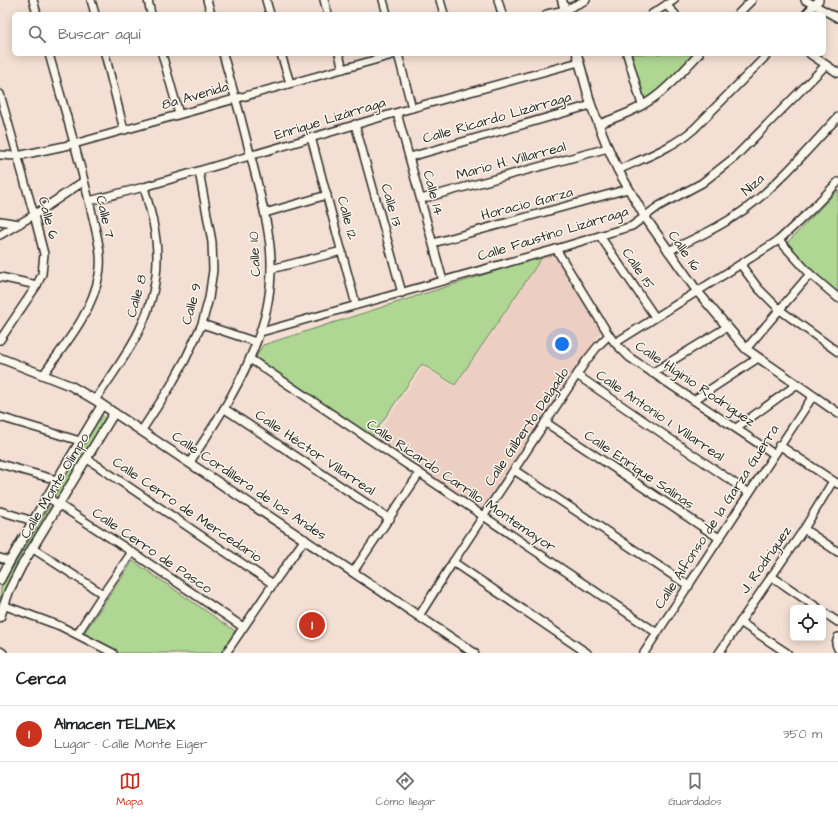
<!DOCTYPE html>
<html lang="es">
<head>
<meta charset="utf-8">
<style>
	:root { --surface:#fff; --page:#f2f2f2; --text:#202124; --muted:#757577; --line:#e0e0e0; --accent:#c8321e }
	body { margin:0; font-family:"Architects Daughter",sans-serif; background:var(--page); color:var(--text) }
	.controls { position:absolute; right:12px; bottom:12px; display:grid; overflow:hidden; border-radius:6px; box-shadow:0 2px 10px #0003 }
	.controls button { width:36px; height:36px; display:grid; place-items:center; padding:0; border:0; border-bottom:1px solid var(--line); background:var(--surface); color:var(--text); font:20px sans-serif }
	.you { position:absolute; left:562px; top:344px; width:14px; height:14px; margin:-10px; border:3px solid #fff; border-radius:50%; background:#1a73e8; box-shadow:0 0 0 6px #1a73e833 }
	.badge { display:grid; place-items:center; width:26px; height:26px; border-radius:50%; background:var(--accent); color:#fff; font-size:13px; font-weight:700 }
	.pin { position:absolute; translate:-50% -50%; border:2px solid #fff; box-shadow:0 1px 4px #0006 }
	.list { margin:0; padding:0; list-style:none }
	h2 { display:flex; justify-content:space-between; align-items:center; height:52px; margin:0; padding:0 16px; font-size:17px }
	h2 small { font-size:13px; font-weight:400; color:var(--muted) }
	.list li { display:grid; grid-template-columns:26px 1fr auto; gap:12px; align-items:center; box-sizing:border-box; height:56px; padding:0 16px; border-top:1px solid var(--line) }
	.list b { display:block; font-size:15px; white-space:nowrap }
	.list p { margin:0; font-size:13px; white-space:nowrap; color:var(--muted) }
	.list em { font-size:13px; font-style:normal; color:var(--muted) }
	.icon { flex:none; width:22px; height:22px; fill:none; stroke:currentColor; stroke-width:2; stroke-linecap:round; stroke-linejoin:round }
	.map { position:relative; flex:none; width:838px; height:653px; overflow:hidden }
	.search { position:absolute; background:var(--surface); box-shadow:0 2px 10px #0003; left:12px; right:12px; top:12px; height:44px; display:flex; align-items:center; gap:10px; box-sizing:border-box; padding:0 14px; border-radius:6px; color:var(--muted); font-size:15px }
	.sheet { height:108px; background:var(--surface) }
	nav { display:flex; justify-content:space-around; align-items:center; box-sizing:border-box; height:56px; border-top:1px solid var(--line); background:var(--surface); font-size:11px; color:var(--muted) }
	nav a { display:grid; justify-items:center; gap:2px }
	nav .on { color:var(--accent) }
	.map>svg:first-child { display:block }
</style>
</head>
<body>
<div class="map">
<svg width="838" height="653" viewBox="0 0 838 653">
	<rect width="100%" height="100%" fill="#f3dfd3"/>
	<filter id="ink" filterUnits="userSpaceOnUse"><feTurbulence type="fractalNoise" baseFrequency=".025" numOctaves="2"/><feDisplacementMap in="SourceGraphic" scale="8" xChannelSelector="R" yChannelSelector="G"/><feConvolveMatrix kernelMatrix="1 2 1 2 8 2 1 2 1" color-interpolation-filters="sRGB"/></filter>
	<g filter="url(#ink)">
		<!-- built -->
		<path fill="#edcec2" d="M 544,256 L 554,256 L 603,329 L 481,510 L 373,440 L 423,367 L 455,387 Z"/>
		<!-- green -->
		<g fill="#afd793" stroke="#6d815f">
			<path d="M 631,54 L 693,54 C 684,64 657,97 645,99 L 642,96 Z"/>
			<path d="M 838,190 L 838,293 L 813,273 L 787,243 Z"/>
			<path d="M 543,256 L 455,385 L 422,364 L 371,438 L 255,359 L 263,345 Z"/>
			<path d="M 101,415 L 105,418 L 58,500 L 53,498 Z"/>
			<path d="M 49,507 L 53,508 L 0,611 L 1,587 Z"/>
			<path d="M 133,561 L 235,631 L 221,653 L 117,653 L 83,635 Z"/>
		</g>
		<g fill="none" stroke-linecap="round" stroke-linejoin="round">
			<!-- minor casing -->
			<g stroke="#2b2b2b" stroke-width="10">
				<g id="minor">
					<path d="M 33,0 L 37,14"/>
					<path d="M 91,0 L 95,14"/>
					<path d="M 148,0 L 151,14"/>
					<path d="M 207,0 L 211,14"/>
					<path d="M 266,0 L 270,14"/>
					<path d="M 324,0 L 328,14"/>
					<path d="M 383,0 L 387,14"/>
					<path d="M 440,0 L 444,14"/>
					<path d="M 498,0 L 502,14"/>
					<path d="M 805,0 L 838,18"/>
					<path d="M 666,5 L 675,14"/>
					<path d="M 547,14 L 565,10 L 586,0"/>
					<path d="M 652,14 L 674,0"/>
					<path d="M 738,14 L 752,0"/>
					<path d="M 806,14 L 819,0"/>
					<path d="M 105,54 L 124,130"/>
					<path d="M 162,54 L 179,114"/>
					<path d="M 281,54 L 290,83"/>
					<path d="M 339,54 L 343,69"/>
					<path d="M 398,54 L 412,108"/>
					<path d="M 627,54 L 642,105"/>
					<path d="M 810,54 L 838,73"/>
					<path d="M 0,94 L 34,215 L 44,254 L 42,274 L 37,285 L 0,340"/>
					<path d="M 397,113 L 443,281"/>
					<path d="M 355,124 L 402,293"/>
					<path d="M 599,124 C 618,117 638,110 655,97 C 671,85 685,69 699,54"/>
					<path d="M 311,137 L 356,305"/>
					<path d="M 0,155 L 17,156 L 74,144 L 396,54"/>
					<path d="M 410,157 L 591,105"/>
					<path d="M 618,170 C 644,158 672,148 694,129 L 768,54"/>
					<path d="M 421,199 L 608,148"/>
					<path d="M 89,201 L 144,187 L 412,108 L 579,62"/>
					<path d="M 265,213 L 327,195"/>
					<path d="M 0,221 L 19,224"/>
					<path d="M 0,235 L 34,215 L 84,181"/>
					<path d="M 600,236 L 655,317"/>
					<path d="M 779,240 L 810,274 L 838,298"/>
					<path d="M 433,243 L 628,189"/>
					<path d="M 556,249 L 609,335 L 615,343 L 629,357 L 774,454"/>
					<path d="M 668,251 C 694,239 720,227 744,210 C 779,184 808,149 838,117"/>
					<path d="M 741,265 L 758,288 L 780,310 L 838,352"/>
					<path d="M 271,269 L 342,251"/>
					<path d="M 0,277 L 37,285"/>
					<path d="M 202,324 L 256,342"/>
					<path d="M 261,332 L 556,249 L 632,226 L 659,206 L 702,183 L 735,157 L 826,65"/>
					<path d="M 615,343 L 779,240 L 811,210 L 838,182"/>
					<path d="M 746,349 L 810,274"/>
					<path d="M 250,359 L 657,633"/>
					<path d="M 652,373 L 727,327"/>
					<path d="M 43,375 C 65,344 92,313 99,275 C 103,256 97,236 93,218 C 81,163 64,108 49,54"/>
					<path d="M 577,375 L 749,493"/>
					<path d="M 95,400 C 126,356 158,313 157,256 C 157,233 150,209 144,187"/>
					<path d="M 694,400 L 758,358"/>
					<path d="M 225,409 L 390,519"/>
					<path d="M 0,417 L 80,441"/>
					<path d="M 545,422 L 719,538"/>
					<path d="M 736,428 L 796,385"/>
					<path d="M 142,430 L 170,387 L 185,360 L 202,324 L 209,298 L 213,270 L 212,242 L 199,171"/>
					<path d="M 779,445 L 838,484"/>
					<path d="M 86,458 L 273,584"/>
					<path d="M 190,462 C 217,421 244,380 260,332 C 267,314 271,288 271,269 C 272,240 263,206 256,177 C 246,136 235,95 223,54"/>
					<path d="M 0,464 L 57,480"/>
					<path d="M 514,470 L 689,586"/>
					<path d="M 47,497 L 132,552 L 243,627"/>
					<path d="M 0,511 L 33,521"/>
					<path d="M 804,529 L 838,552"/>
					<path d="M 32,548 L 103,594"/>
					<path d="M 0,558 L 10,561"/>
					<path d="M 453,562 L 587,653"/>
					<path d="M 353,572 L 419,474"/>
					<path d="M 771,576 L 818,608"/>
					<path d="M 3,605 L 60,626 L 113,653"/>
					<path d="M 823,612 L 838,622"/>
					<path d="M 419,616 L 453,562 L 586,361 L 598,346 L 609,335"/>
					<path d="M 740,622 L 787,653"/>
					<path d="M 77,634 L 103,594 L 132,552"/>
					<path d="M 838,637 L 836,644 L 838,649"/>
					<path d="M 0,651 L 3,653"/>
					<path d="M 226,653 L 273,584 L 305,539"/>
					<path d="M 644,653 L 813,396"/>
					<path d="M 719,653 L 804,529 L 833,481"/>
				</g>
			</g>
			<!-- tertiary casing -->
			<g stroke="#2b2b2b" stroke-width="11">
				<g id="tertiary">
					<path d="M 562,0 L 566,14"/>
					<path d="M 577,54 L 591,105 L 608,148 L 618,170 L 645,217 L 697,291 L 746,349 L 838,413"/>
					<path d="M 0,358 L 71,386 L 95,400 L 474,653"/>
					<path d="M 0,580 L 10,561 L 57,480 L 102,405"/>
					<path d="M 0,617 L 9,591 L 21,567 L 114,413"/>
				</g>
			</g>
			<!-- minor -->
			<use href="#minor" stroke="#fbf7ec" stroke-width="7"/>
			<!-- tertiary -->
			<use href="#tertiary" stroke="#fbf7ec" stroke-width="8"/>
		</g>
	</g>
	<g text-anchor="middle" dominant-baseline="central" stroke-width="3" stroke-linejoin="round" paint-order="stroke">
		<!-- street labels -->
		<g font-size="14" fill="#2b2b2b" stroke="#fbf7ec">
			<text transform="translate(195 96) rotate(-16)">8a Avenida</text>
			<text transform="translate(497 118) rotate(-16)">Calle Ricardo Lizárraga</text>
			<text transform="translate(330 119) rotate(-17)">Enrique Lizárraga</text>
			<text transform="translate(511 161) rotate(-15)">Mario H. Villarreal</text>
			<text transform="translate(753 185) rotate(-41)">Niza</text>
			<text transform="translate(433 193) rotate(75)">Calle 14</text>
			<text transform="translate(527 204) rotate(-15)">Horacio Garza</text>
			<text transform="translate(391 205) rotate(74)">Calle 13</text>
			<text transform="translate(105 217) rotate(77)">Calle 7</text>
			<text transform="translate(48 218) rotate(75)">Calle 6</text>
			<text transform="translate(347 218) rotate(75)">Calle 12</text>
			<text transform="translate(553 234) rotate(-17)">Calle Faustino Lizárraga</text>
			<text transform="translate(684 251) rotate(55)">Calle 16</text>
			<text transform="translate(255 254) rotate(-93)">Calle 10</text>
			<text transform="translate(638 269) rotate(56)">Calle 15</text>
			<text transform="translate(137 296) rotate(-75)">Calle 8</text>
			<text transform="translate(192 304) rotate(-75)">Calle 9</text>
			<text transform="translate(695 384) rotate(34)">Calle Higinio Rodriguez</text>
			<text transform="translate(660 416) rotate(34)">Calle Antonio I. Villarreal</text>
			<text transform="translate(527 427) rotate(-56)">Calle Gilberto Delgado</text>
			<text transform="translate(315 453) rotate(34)">Calle Héctor Villarreal</text>
			<text transform="translate(639 470) rotate(34)">Calle Enrique Salinas</text>
			<text transform="translate(55 486) rotate(-59)">Calle Monte Olimpo</text>
			<text transform="translate(249 486) rotate(34)">Calle Cordillera de los Andes</text>
			<text transform="translate(461 486) rotate(34)">Calle Ricardo Carrillo Montemayor</text>
			<text transform="translate(187 510) rotate(34)">Calle Cerro de Mercedario</text>
			<text transform="translate(717 517) rotate(-57)">Calle Alfonso de la Garza Guerra</text>
			<text transform="translate(152 551) rotate(34)">Calle Cerro de Pasco</text>
			<text transform="translate(766 560) rotate(-55)">J. Rodriguez</text>
		</g>
	</g>
</svg>
<div class="controls">
<button><svg class="icon" aria-label="locate" viewBox="0 0 24 24"><circle cx="12" cy="12" r="6"/><path d="M12 2v4M12 18v4M2 12h4M18 12h4"/></svg></button>
</div>
<div class="you"></div>
<div class="pin badge" style="left:312px;top:625px">1</div>
<div class="search"><svg class="icon" aria-label="search" viewBox="0 0 24 24"><circle cx="10" cy="10" r="6"/><path d="M15 15l6 6"/></svg>Buscar aquí</div>
</div>
<section class="sheet">
<h2>Cerca<small></small></h2>
<ul class="list">
<li><span class="badge">1</span><div><b>Almacen TELMEX</b><p>Lugar · Calle Monte Eiger</p></div><em>350 m</em></li>
</ul>
</section>
<nav>
<a class="on"><svg class="icon" aria-label="map" viewBox="0 0 24 24"><path d="M3 6l6-2 6 2 6-2v14l-6 2-6-2-6 2zM9 4v14M15 6v14"/></svg>Mapa</a>
<a><svg class="icon" aria-label="directions" viewBox="0 0 24 24"><path d="M12 3l9 9-9 9-9-9zM9 14v-3h6M13 9l2 2-2 2"/></svg>Cómo llegar</a>
<a><svg class="icon" aria-label="saved" viewBox="0 0 24 24"><path d="M7 4h10v16l-5-4-5 4z"/></svg>Guardados</a>
</nav>
</body>
</html>
